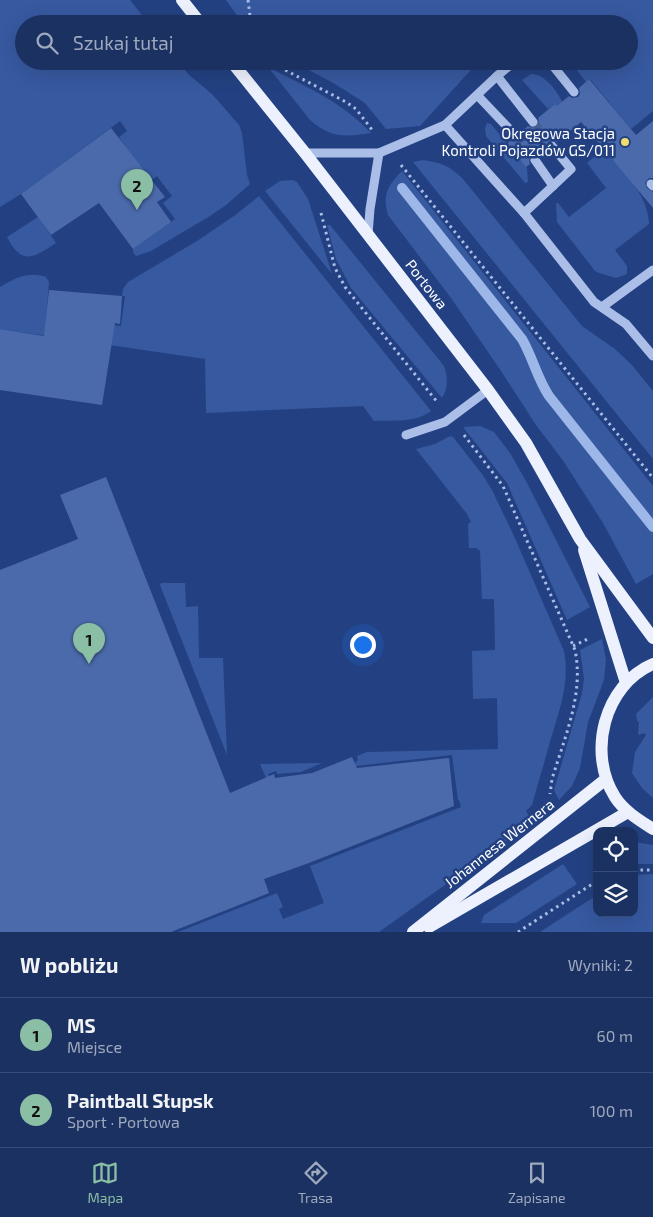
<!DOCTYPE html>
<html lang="pl">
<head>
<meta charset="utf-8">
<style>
	:root { --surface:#1a3162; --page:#233968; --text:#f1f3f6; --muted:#9fa9be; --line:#384c77; --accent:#8abfa5 }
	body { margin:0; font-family:"Exo 2",sans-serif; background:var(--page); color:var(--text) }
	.controls { position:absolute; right:15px; bottom:15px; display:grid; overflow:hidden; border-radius:10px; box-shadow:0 5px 20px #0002 }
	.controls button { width:45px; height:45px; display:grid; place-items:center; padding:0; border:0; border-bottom:1px solid var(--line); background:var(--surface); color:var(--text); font:25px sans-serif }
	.you { position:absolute; left:362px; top:644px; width:18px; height:18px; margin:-12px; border:4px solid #fff; border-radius:50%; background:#1a73e8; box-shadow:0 0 0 8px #1a73e833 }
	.badge { display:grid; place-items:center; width:32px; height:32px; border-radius:50%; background:var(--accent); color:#111; font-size:16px; font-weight:700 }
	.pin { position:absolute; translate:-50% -41px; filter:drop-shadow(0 1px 2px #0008) }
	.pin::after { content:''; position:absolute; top:26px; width:18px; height:15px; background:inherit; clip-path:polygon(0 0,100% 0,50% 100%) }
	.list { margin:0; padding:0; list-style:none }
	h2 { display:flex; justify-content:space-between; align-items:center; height:65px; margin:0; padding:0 20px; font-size:21px }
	h2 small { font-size:16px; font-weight:400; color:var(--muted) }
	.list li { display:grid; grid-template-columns:32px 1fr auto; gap:15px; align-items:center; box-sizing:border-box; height:75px; padding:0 20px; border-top:1px solid var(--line) }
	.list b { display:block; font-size:19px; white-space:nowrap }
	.list p { margin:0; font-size:16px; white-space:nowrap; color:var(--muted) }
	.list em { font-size:16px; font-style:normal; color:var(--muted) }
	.icon { flex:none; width:28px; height:28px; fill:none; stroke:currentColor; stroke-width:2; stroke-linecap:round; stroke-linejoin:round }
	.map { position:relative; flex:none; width:653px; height:932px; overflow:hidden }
	.search { position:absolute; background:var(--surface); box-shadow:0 5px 20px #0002; left:15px; right:15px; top:15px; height:55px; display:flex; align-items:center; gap:12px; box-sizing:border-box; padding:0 18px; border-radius:28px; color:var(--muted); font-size:19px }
	.sheet { height:215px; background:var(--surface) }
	nav { display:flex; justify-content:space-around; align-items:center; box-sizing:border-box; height:70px; border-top:1px solid var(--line); background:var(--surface); font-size:14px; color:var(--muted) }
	nav a { display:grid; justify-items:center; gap:2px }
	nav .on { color:var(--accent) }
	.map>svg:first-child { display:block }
</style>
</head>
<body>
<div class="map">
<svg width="653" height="932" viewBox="0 0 653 932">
	<rect width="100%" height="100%" fill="#234182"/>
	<!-- green -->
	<g fill="#3759a0">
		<path d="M 0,0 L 130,0 L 149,24 L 24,24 L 24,61 L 178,61 L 188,74 L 212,94 L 239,125 L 242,133 L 247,175 L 250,184 L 226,205 L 210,216 L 151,251 L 136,256 L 133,252 L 133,249 L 175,219 L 163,203 L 172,196 L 157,176 L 148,183 L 119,137 L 127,131 L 120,121 L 21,194 L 0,207 Z"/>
		<path d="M 226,0 L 653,0 L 653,111 L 631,129 L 590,79 L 586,82 L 570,61 L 629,61 L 629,24 L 541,24 C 530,13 516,13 505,24 L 243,24 Z"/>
		<path d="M 292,61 L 479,61 L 420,126 L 386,129 L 365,103 L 335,84 Z"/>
		<path d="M 268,67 C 306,87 341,101 371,133 C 345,137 330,138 310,120 Z"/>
		<path d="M 531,74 C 552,74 567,110 575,127 L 555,104 L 548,109 L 522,80 Z"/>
		<path d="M 487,123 L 491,124 L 527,168 L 528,182 L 525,183 L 486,136 L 485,129 Z"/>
		<path d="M 603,149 C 622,171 648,193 649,224 L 615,250 L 627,266 L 627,273 L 625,275 L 616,278 L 599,273 L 595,271 L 557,222 L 556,203 L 558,203 L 569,217 L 606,188 L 587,163 Z"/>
		<path d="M 423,160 C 442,163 450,166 463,179 L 582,326 L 615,349 L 631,364 L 653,391 L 653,459 L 413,162 Z"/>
		<path d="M 402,171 L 653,486 L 653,574 L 636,584 L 603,523 L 564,462 L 536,425 L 501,371 L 451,298 L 388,215 C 382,195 388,185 402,171 Z"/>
		<path d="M 292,180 L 297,182 L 308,199 L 332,274 L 265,191 L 280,181 Z"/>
		<path d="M 259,196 L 431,411 C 416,423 393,420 374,421 L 363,406 L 206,413 L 205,359 L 0,329 L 0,287 C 15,278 29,271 46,277 L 49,282 L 46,320 L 121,326 L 125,296 L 122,296 L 123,289 L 128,282 L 197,241 L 234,216 Z"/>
		<path d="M 38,217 L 56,243 C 33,258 22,266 7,237 Z"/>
		<path d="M 327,225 L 330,225 L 444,366 C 448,377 448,389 442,398 L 351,288 L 336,259 Z"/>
		<path d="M 480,426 L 494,432 L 510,453 L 526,481 L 590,607 L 567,620 L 507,483 L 463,427 Z"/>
		<path d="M 450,436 L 453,437 L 482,474 L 492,490 L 514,536 L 564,651 C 570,681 560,709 551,738 C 545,761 538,783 532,805 L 526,811 L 533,822 L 379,932 L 178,932 L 277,893 L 283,907 L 279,909 L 283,919 L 324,903 L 310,866 L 461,807 L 459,800 L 458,800 L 452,755 L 356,766 L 355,763 L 358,760 L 357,756 L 367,752 L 498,749 L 497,698 L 473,699 L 472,651 L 495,650 L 494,599 L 482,599 L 480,551 L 476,548 L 469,548 L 468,524 L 471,522 L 467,514 L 416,449 L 435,444 Z"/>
		<path d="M 161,583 L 185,583 L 186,607 L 198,606 L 199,658 L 223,658 L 227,755 L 160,585 Z"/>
		<path d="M 602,639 L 606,660 L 604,680 L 588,722 L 580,768 L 572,786 L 559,800 L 554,790 L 582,693 L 584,679 L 580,650 Z"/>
		<path d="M 653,697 L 653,798 L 642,788 L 632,773 L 635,752 L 646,735 L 644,733 L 639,735 L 638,734 L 639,722 L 637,721 L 636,714 Z"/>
		<path d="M 322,763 L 301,772 L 277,774 L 276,771 L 268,774 L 271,781 L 268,782 L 260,764 Z"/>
		<path d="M 634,842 L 653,845 L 653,864 L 634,864 Z"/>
		<path d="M 563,864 L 577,884 L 516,923 L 481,923 L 484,915 Z"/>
		<path d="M 653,874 L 653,932 L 540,932 L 597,895 L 597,913 L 634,913 L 634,875 Z"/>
	</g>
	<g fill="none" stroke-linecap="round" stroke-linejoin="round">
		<!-- stream -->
		<path stroke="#9eb7e9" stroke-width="10" d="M 402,188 L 522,339 C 533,358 537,378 549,396 L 653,527"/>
	</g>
	<!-- building -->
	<g fill="#4b6aab">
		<path d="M 589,79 L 636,135 L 653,121 L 653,178 L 649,178 L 645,183 L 647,188 L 653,192 L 653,208 L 581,122 L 557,142 L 551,140 L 548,142 L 546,147 L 547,150 L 540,156 L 535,154 L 531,155 L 529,160 L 530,164 L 526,167 L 507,144 L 511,140 L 515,142 L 520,141 L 522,137 L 521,132 L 528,126 L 533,128 L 537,127 L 539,122 L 538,118 L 555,104 L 557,106 L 569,96 L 572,98 L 578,97 L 580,94 L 579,88 Z"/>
		<path d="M 111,128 L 165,197 L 157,202 L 171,222 L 133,249 L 99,203 L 51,235 L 21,194 Z"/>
		<path d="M 49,290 L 122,296 L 120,324 L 115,323 L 102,405 L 0,390 L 0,329 L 44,336 Z"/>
		<path d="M 106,477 L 230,793 L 274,774 L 275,778 L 312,773 L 352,757 L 357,768 L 449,758 L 454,806 L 309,863 L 264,879 L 269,893 L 171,932 L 0,932 L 0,570 L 78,539 L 60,495 Z"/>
	</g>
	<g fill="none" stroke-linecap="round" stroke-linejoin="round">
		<!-- minor-tunnel -->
		<g stroke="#445e95" stroke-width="9" stroke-dasharray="9 4.5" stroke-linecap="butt">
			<path d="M 533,122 L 552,146"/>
			<path d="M 516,136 L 535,160"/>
		</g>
		<!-- path -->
		<g stroke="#aabee8" stroke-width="3" stroke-dasharray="2.5 4" stroke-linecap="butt">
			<path d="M 248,0 L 251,24"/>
			<path d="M 268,61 L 346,102 L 356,109 L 373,131"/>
			<path d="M 401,165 L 653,478"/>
			<path d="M 321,213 L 335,268 L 345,287 L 438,403"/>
			<path d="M 464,435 L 503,486 L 575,650 C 584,694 565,736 552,779 L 550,794"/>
			<path d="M 573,646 L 590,638"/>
			<path d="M 634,870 L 653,870"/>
			<path d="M 518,932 L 597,881"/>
		</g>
		<!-- minor -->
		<g stroke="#aabee8" stroke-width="9">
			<path d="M 549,61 L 574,92"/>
			<path d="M 497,76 L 533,122"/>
			<path d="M 478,96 L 516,136"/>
			<path d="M 445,125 L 524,213 L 594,302 L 626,324 L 653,356"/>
			<path d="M 552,146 L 571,169 L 553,186"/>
			<path d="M 305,153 L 379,153 L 445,125 L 497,76 L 515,61"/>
			<path d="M 651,184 L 653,186"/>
			<path d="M 524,213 L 553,186 L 535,160"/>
			<path d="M 368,235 L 370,209 L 379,153"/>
			<path d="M 602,307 L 653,270"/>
			<path d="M 406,435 L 445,422 L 488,390"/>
		</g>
		<!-- major -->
		<g stroke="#ecf1fd" stroke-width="12">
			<path d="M 182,0 L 201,24"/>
			<path d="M 231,61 L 305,153 L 488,390 L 526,443 L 580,539 L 653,638"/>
			<path d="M 584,550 L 626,683"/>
			<path d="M 653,664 C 604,685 587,753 615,797 C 624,811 639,820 653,829"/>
			<path d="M 429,927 L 628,812"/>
			<path d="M 413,932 L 606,779"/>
		</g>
	</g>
	<!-- markers -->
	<circle fill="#f3dc6d" stroke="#234182" stroke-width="2" cx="625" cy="142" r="5"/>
	<g text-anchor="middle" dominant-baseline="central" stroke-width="5" stroke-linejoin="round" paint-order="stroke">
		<!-- poi labels -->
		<g font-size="15" fill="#fff" stroke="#234182" text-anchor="end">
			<text x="615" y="133">Okręgowa Stacja<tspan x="615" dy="17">Kontroli Pojazdów GS/011</tspan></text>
		</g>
		<!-- street labels -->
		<g font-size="15" fill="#fff" stroke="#234182">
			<text transform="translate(427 284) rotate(52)">Portowa</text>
			<text transform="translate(499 843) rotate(-38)">Johannesa Wernera</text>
		</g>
	</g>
</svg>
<div class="controls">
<button><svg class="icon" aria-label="locate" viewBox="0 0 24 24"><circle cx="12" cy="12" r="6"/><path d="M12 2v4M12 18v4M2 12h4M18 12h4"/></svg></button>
<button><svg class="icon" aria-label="layers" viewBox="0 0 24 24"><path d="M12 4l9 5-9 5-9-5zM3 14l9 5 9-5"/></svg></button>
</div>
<div class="you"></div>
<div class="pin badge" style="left:89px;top:664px">1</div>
<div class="pin badge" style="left:137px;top:210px">2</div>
<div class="search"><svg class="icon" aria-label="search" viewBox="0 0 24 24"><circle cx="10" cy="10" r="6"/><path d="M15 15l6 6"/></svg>Szukaj tutaj</div>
</div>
<section class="sheet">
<h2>W pobliżu<small>Wyniki: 2</small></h2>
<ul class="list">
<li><span class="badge">1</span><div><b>MS</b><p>Miejsce</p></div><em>60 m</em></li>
<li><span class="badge">2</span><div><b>Paintball Słupsk</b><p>Sport · Portowa</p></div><em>100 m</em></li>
</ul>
</section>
<nav>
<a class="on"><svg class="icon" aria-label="map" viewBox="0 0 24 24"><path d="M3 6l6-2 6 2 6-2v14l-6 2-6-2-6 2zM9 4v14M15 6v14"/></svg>Mapa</a>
<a><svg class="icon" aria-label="directions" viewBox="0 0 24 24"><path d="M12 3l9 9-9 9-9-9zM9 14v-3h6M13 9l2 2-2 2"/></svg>Trasa</a>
<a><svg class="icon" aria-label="saved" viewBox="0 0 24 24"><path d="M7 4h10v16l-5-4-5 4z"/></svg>Zapisane</a>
</nav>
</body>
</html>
